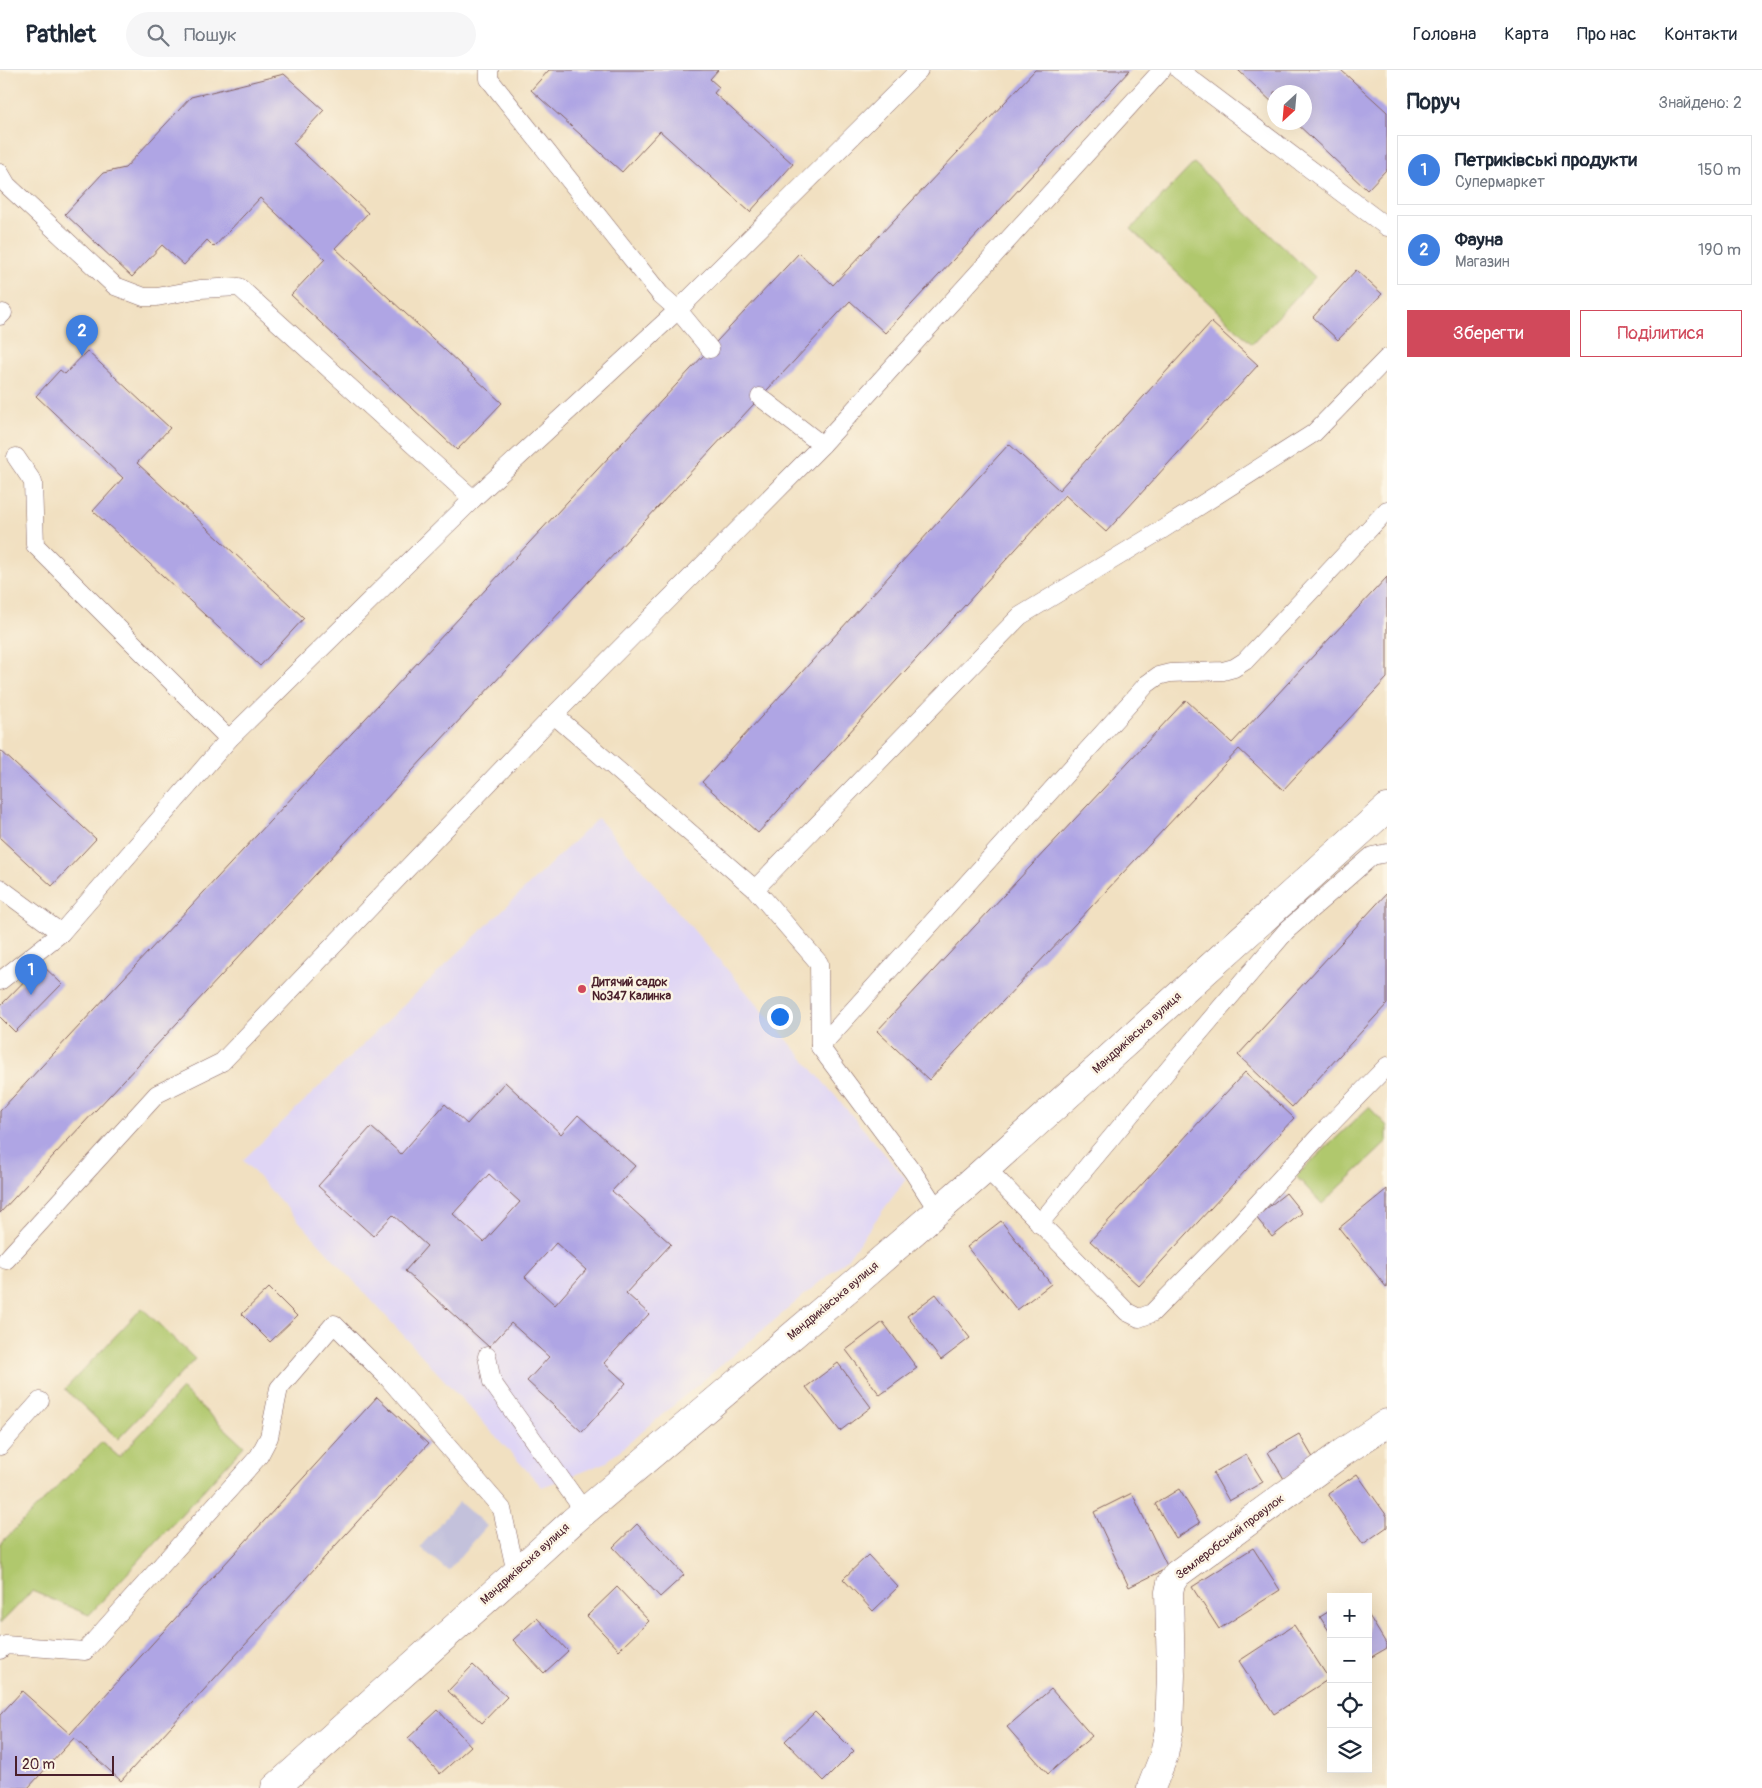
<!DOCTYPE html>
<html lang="uk">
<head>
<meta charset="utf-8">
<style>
	:root { --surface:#fff; --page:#f6f6f7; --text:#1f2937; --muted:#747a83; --line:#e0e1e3; --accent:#d1495b }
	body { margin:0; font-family:Pangolin,sans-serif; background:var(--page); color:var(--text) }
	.controls { position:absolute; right:15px; bottom:15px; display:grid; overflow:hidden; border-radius:0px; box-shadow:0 5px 20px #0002 }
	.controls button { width:45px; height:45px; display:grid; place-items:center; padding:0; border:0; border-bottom:1px solid var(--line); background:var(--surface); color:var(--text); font:25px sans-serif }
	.compass { position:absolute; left:1267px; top:15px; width:45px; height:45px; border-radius:50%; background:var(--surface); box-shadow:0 5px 20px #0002; rotate:206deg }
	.scale { position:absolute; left:15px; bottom:12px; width:99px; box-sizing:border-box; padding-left:5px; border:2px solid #4a1f2b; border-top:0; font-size:14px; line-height:18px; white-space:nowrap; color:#4a1f2b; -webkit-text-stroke:4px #fcf5e5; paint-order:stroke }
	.you { position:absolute; left:779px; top:946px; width:18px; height:18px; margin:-12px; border:4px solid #fff; border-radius:50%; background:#1a73e8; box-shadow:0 0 0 8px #1a73e833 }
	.badge { display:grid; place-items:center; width:32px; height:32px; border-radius:50%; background:var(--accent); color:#fff; font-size:16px; font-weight:700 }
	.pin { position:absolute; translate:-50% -41px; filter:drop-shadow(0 1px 2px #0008) }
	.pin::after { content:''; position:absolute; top:26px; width:18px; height:15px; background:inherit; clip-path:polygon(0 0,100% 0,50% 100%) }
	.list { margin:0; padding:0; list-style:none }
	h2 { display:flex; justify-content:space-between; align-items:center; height:65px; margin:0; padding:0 20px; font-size:21px }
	h2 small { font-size:16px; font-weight:400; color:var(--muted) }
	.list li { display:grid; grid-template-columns:32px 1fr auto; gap:15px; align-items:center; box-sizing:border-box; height:70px; margin:0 10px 10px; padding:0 10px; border:1px solid var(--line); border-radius:0px }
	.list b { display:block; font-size:19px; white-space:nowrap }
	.list p { margin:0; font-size:16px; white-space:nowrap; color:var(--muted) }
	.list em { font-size:16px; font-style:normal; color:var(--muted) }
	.actions { display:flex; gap:10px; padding:15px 20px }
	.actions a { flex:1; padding:11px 0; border:1px solid var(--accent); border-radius:0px; text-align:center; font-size:18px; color:var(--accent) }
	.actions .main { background:var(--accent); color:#fff }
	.icon { flex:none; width:28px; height:28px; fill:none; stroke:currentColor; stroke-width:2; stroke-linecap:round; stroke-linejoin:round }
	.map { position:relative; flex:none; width:1387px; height:1718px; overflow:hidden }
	header { display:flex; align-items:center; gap:30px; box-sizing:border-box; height:70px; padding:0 25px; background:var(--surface); border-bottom:1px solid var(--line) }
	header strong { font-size:24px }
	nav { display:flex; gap:28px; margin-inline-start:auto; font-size:18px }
	.search { width:350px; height:45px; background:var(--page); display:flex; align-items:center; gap:12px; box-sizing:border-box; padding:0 18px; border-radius:28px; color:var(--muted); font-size:19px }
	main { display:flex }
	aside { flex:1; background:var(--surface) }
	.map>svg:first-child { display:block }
</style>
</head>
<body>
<header>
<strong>Pathlet</strong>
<div class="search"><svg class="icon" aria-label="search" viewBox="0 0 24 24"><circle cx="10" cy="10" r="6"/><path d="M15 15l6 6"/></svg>Пошук</div>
<nav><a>Головна</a><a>Карта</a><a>Про нас</a><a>Контакти</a></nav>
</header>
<main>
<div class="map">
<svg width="1387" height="1718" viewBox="0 0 1387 1718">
	<rect width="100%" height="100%" fill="#fcf5e5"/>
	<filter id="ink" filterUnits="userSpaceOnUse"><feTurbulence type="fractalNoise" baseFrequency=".02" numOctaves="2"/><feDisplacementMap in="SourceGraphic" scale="10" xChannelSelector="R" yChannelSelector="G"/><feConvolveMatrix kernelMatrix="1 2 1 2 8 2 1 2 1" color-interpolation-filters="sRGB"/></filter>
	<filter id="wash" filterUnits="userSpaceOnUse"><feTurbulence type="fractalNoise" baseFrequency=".0096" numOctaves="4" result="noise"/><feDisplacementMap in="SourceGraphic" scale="20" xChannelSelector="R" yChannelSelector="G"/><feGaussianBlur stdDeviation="1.12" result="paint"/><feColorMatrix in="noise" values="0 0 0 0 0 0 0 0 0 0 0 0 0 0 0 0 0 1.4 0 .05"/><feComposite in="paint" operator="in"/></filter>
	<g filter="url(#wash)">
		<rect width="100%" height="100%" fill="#f1e0c1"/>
		<!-- built -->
		<path fill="#dfd5f5" d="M 598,748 L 906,1109 L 847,1189 L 605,1393 L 542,1417 L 243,1090 Z"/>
		<!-- industrial -->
		<path fill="#c3c1db" d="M 459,1432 L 487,1456 L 448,1501 L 420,1477 Z"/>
		<!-- green -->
		<g fill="#b0c86d" stroke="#7d744c">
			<path d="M 1194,93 L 1315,207 L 1252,274 L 1131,159 Z"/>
			<path d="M 1369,1037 L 1387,1056 L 1387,1072 L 1322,1134 L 1296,1106 Z"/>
			<path d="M 142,1238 L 195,1289 L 118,1369 L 65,1319 Z"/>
			<path d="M 182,1319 L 244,1376 L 89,1545 L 32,1521 L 0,1554 L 0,1474 L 102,1372 L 119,1387 Z"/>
		</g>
		<g id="blocks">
			<!-- building -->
			<g fill="#afa5e4" fill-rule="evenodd">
				<path d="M 549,0 L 718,0 L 710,9 L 719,17 L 714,23 L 793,94 L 750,142 L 660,61 L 622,102 L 531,20 Z"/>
				<path d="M 1035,0 L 1130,0 L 885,263 L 850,231 L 0,1143 L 0,1041 L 799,183 L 833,215 Z"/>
				<path d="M 1238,0 L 1341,0 L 1387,42 L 1387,99 L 1367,120 L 1295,52 L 1304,52 L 1304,22 L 1274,22 L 1274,34 Z"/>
				<path d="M 284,4 L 324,40 L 293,73 L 368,143 L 335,178 L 502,333 L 457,380 L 291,225 L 325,189 L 260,128 L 214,177 L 207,170 L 184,195 L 162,175 L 132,207 L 65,144 L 103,103 L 125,98 L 191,27 Z"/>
				<path d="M 1356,200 L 1382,224 L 1338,270 L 1313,247 Z"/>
				<path d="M 1211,252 L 1258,295 L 1106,462 L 1065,425 L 758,763 L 702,712 L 1009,374 L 1059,420 Z"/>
				<path d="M 87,281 L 170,358 L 137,393 L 304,548 L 260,596 L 93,441 L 123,408 L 36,326 L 60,300 L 65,304 Z"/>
				<path d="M 1387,507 L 1387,608 L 1283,720 L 1239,679 L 929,1010 L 877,961 L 1186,630 L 1232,673 Z"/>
				<path d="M 0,680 L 96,769 L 52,816 L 0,768 Z"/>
				<path d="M 1387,823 L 1387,934 L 1292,1037 L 1238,985 Z"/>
				<path d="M 41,894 L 62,914 L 15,962 L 0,947 L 0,936 Z"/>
				<path d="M 1245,1002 L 1294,1048 L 1139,1216 L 1090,1171 Z"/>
				<path d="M 505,1012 L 561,1064 L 578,1045 L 635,1096 L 612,1121 L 671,1174 L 626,1223 L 649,1244 L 604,1293 L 626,1313 L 582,1362 L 527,1311 L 549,1287 L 511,1253 L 489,1277 L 405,1201 L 427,1176 L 393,1145 L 373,1166 L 318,1116 L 371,1057 L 401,1084 L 445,1034 L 467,1054 ZM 489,1104 L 520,1132 L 484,1172 L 453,1144 ZM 556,1173 L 586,1200 L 555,1235 L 525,1207 Z"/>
				<path d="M 1387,1119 L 1387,1218 L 1339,1158 Z"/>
				<path d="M 1286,1123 L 1302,1143 L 1272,1167 L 1256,1147 Z"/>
				<path d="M 1001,1151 L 1051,1214 L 1017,1240 L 967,1177 Z"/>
				<path d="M 269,1218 L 297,1246 L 270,1272 L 242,1244 Z"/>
				<path d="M 936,1224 L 970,1268 L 941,1290 L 907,1246 Z"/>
				<path d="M 883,1252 L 917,1298 L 880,1325 L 846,1280 Z"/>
				<path d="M 838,1293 L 871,1337 L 840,1361 L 806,1317 Z"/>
				<path d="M 377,1327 L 428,1374 L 121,1711 L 74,1668 L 28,1718 L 0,1718 L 0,1645 L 22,1621 L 70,1664 Z"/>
				<path d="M 1299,1364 L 1315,1391 L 1284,1409 L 1268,1382 Z"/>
				<path d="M 1246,1384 L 1263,1412 L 1229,1431 L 1213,1403 Z"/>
				<path d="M 1357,1404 L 1387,1446 L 1387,1457 L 1363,1474 L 1328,1424 Z"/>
				<path d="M 1179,1419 L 1200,1453 L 1176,1468 L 1155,1434 Z"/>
				<path d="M 1132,1423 L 1168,1498 L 1129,1517 L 1094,1442 Z"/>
				<path d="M 637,1454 L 684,1505 L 660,1527 L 613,1477 Z"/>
				<path d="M 1253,1478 L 1280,1520 L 1219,1559 L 1192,1517 Z"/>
				<path d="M 868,1485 L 898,1517 L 873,1541 L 843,1509 Z"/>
				<path d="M 617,1517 L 649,1551 L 619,1580 L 587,1546 Z"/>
				<path d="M 1331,1540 L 1331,1564 L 1320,1547 Z"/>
				<path d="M 1368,1544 L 1387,1575 L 1387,1578 L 1368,1589 Z"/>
				<path d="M 537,1548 L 568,1581 L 544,1603 L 513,1570 Z"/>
				<path d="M 1294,1555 L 1329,1609 L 1274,1644 L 1239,1591 Z"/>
				<path d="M 473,1595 L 507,1627 L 482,1653 L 448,1621 Z"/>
				<path d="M 1051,1619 L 1092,1666 L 1048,1704 L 1007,1657 Z"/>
				<path d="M 438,1640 L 471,1676 L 440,1704 L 408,1668 Z"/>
				<path d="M 815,1642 L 854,1681 L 824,1711 L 785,1671 Z"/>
			</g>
		</g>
	</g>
	<g filter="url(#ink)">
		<use href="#blocks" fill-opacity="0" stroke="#846360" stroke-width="1"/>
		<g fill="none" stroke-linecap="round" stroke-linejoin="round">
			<!-- service casing -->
			<g stroke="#846360" stroke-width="19">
				<g id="service">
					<path d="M 489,0 L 489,9 L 660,224 L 678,240 L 710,279"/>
					<path d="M 1179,0 L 1387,157"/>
					<path d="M 0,103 L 7,115 L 115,216 L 144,227 L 157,227 L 200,219 L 239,217 L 473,429"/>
					<path d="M 0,246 L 3,243"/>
					<path d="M 760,327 L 822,375"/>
					<path d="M 16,387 L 33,412 L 35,475 L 229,669"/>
					<path d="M 554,645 L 755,819 L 1020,546 L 1160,461 L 1314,363 L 1387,288"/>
					<path d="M 0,818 L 61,863"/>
					<path d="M 755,819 L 819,893 L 820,977 L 913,1102 L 938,1141"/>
					<path d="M 0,911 L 61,863 L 229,669 L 473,429 L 678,240 L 919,0"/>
					<path d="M 820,977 L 1147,614 L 1158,606 L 1170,603 L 1223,601 L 1234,598 L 1245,591 L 1387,440"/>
					<path d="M 986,1098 L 1127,1242 L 1139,1248 L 1152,1243 L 1240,1153 L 1320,1065 L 1387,996"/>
					<path d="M 1039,1154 L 1188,976 L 1287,860 L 1372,786 L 1387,783"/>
					<path d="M 6,1190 L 157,1024 L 222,992 L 554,645 L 822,375 L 1162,0"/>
					<path d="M 487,1286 L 492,1312 L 584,1441"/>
					<path d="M 0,1376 L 40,1331"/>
					<path d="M 0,1580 L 5,1575 L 85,1581 L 259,1386 L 269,1367 L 279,1318 L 334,1254 L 389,1309 L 502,1439 L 516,1503"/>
				</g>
			</g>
			<!-- minor casing -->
			<g stroke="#846360" stroke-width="29">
				<g id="minor">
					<path d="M 275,1718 L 516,1503 L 572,1452 L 856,1212 L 979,1105 L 1387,738"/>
					<path d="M 1151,1718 L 1164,1685 L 1169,1659 L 1171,1605 L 1169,1522 L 1171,1513 L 1177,1504 L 1342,1383 L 1387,1353"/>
				</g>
			</g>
			<!-- service -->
			<use href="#service" stroke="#fff" stroke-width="18"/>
			<!-- minor -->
			<use href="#minor" stroke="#fff" stroke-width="28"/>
		</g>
	</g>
	<!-- markers -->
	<circle fill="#d1495b" stroke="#fcf5e5" stroke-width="2" cx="582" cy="919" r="5"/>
	<g text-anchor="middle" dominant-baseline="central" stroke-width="5" stroke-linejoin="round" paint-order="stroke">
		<!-- poi labels -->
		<g font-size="12" font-weight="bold" fill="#4a1f2b" stroke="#fcf5e5" text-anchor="start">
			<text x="592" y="912">Дитячий садок<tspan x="592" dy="14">№347 Калинка</tspan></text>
		</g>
		<!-- street labels -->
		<g font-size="12" fill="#4a1f2b" stroke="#fcf5e5">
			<text transform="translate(1137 963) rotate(-42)">Мандриківська вулиця</text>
			<text transform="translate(833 1231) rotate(-40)">Мандриківська вулиця</text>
			<text transform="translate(1230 1467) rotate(-37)">Землеробський провулок</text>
			<text transform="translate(525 1494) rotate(-42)">Мандриківська вулиця</text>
		</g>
	</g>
</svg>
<div class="controls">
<button>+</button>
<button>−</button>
<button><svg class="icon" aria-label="locate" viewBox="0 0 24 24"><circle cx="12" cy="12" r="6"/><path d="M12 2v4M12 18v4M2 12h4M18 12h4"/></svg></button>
<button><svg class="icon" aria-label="layers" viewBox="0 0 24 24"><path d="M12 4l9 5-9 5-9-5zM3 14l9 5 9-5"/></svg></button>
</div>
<svg class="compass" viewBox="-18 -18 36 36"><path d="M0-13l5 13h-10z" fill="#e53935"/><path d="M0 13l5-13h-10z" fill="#747a83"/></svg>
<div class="scale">20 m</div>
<div class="you"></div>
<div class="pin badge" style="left:31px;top:925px;background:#3f7fe0">1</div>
<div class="pin badge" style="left:82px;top:286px;background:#3f7fe0">2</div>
</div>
<aside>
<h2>Поруч<small>Знайдено: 2</small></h2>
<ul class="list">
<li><span class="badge" style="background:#3f7fe0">1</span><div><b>Петриківські продукти</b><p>Супермаркет</p></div><em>150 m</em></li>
<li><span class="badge" style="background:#3f7fe0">2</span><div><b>Фауна</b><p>Магазин</p></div><em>190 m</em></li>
</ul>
<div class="actions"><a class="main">Зберегти</a><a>Поділитися</a></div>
</aside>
</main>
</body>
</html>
